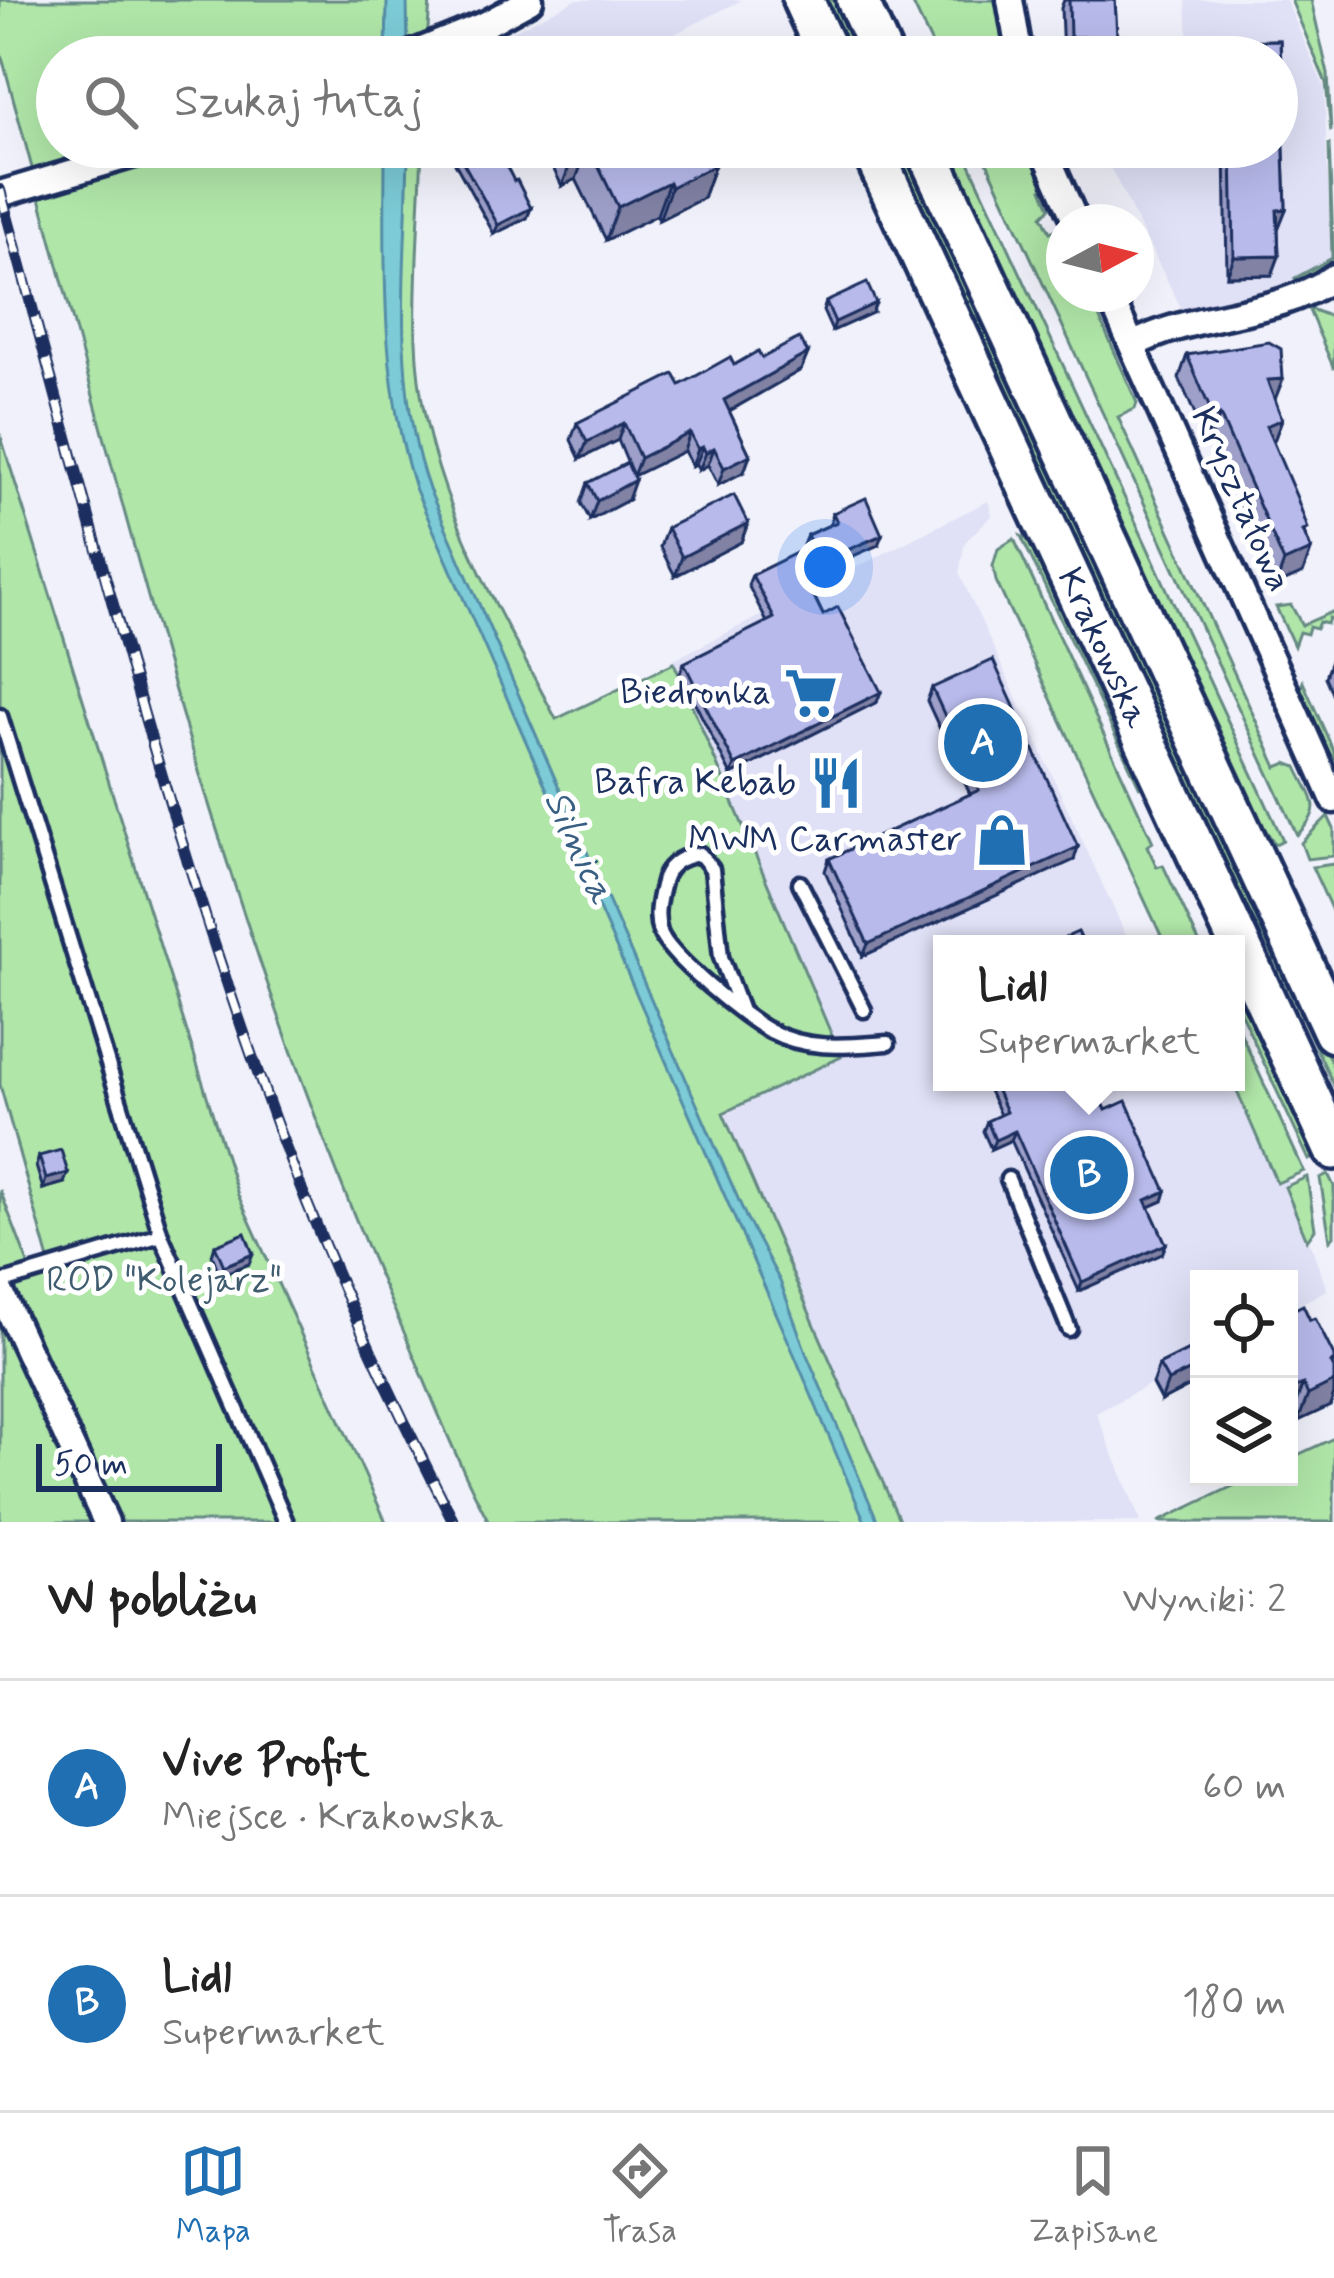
<!DOCTYPE html>
<html lang="pl">
<head>
<meta charset="utf-8">
<style>
	:root { --surface:#fff; --page:#f2f2f2; --text:#222; --muted:#767676; --line:#e0e0e0; --accent:#1f6fb2 }
	body { margin:0; font-family:Mynerve,sans-serif; background:var(--page); color:var(--text) }
	.controls { position:absolute; right:36px; bottom:36px; display:grid; overflow:hidden; border-radius:0px; box-shadow:0 12px 48px #0002 }
	.controls button { width:108px; height:108px; display:grid; place-items:center; padding:0; border:0; border-bottom:3px solid var(--line); background:var(--surface); color:var(--text); font:60px sans-serif }
	.compass { position:absolute; left:1046px; top:204px; width:108px; height:108px; border-radius:50%; background:var(--surface); box-shadow:0 12px 48px #0002; rotate:83deg }
	.scale { position:absolute; left:36px; bottom:30px; width:186px; box-sizing:border-box; padding-left:12px; border:6px solid #1b2f5e; border-top:0; font-size:33px; line-height:42px; white-space:nowrap; color:#1b2f5e; -webkit-text-stroke:9px #fff; paint-order:stroke }
	.you { position:absolute; left:825px; top:567px; width:42px; height:42px; margin:-30px; border:9px solid #fff; border-radius:50%; background:#1a73e8; box-shadow:0 0 0 18px #1a73e833 }
	.badge { display:grid; place-items:center; width:78px; height:78px; border-radius:50%; background:var(--accent); color:#fff; font-size:39px; font-weight:700 }
	.pin { position:absolute; translate:-50% -50%; border:6px solid #fff; box-shadow:0 3px 12px #0006 }
	.popup { position:absolute; left:933px; top:935px; width:312px; height:156px; box-sizing:border-box; display:grid; place-content:center; border-radius:0px; background:var(--surface); filter:drop-shadow(0 3px 9px #0005); font-size:39px; white-space:nowrap; color:var(--muted) }
	.popup b { font-size:45px; color:var(--text) }
	.popup::after { content:''; position:absolute; left:50%; top:100%; margin-left:-24px; border:24px solid transparent; border-top-color:var(--surface) }
	.list { margin:0; padding:0; list-style:none }
	h2 { display:flex; justify-content:space-between; align-items:center; height:156px; margin:0; padding:0 48px; font-size:51px }
	h2 small { font-size:39px; font-weight:400; color:var(--muted) }
	.list li { display:grid; grid-template-columns:78px 1fr auto; gap:36px; align-items:center; box-sizing:border-box; height:216px; padding:0 48px; border-top:3px solid var(--line) }
	.list b { display:block; font-size:45px; white-space:nowrap }
	.list p { margin:0; font-size:39px; white-space:nowrap; color:var(--muted) }
	.list em { font-size:39px; font-style:normal; color:var(--muted) }
	.icon { flex:none; width:66px; height:66px; fill:none; stroke:currentColor; stroke-width:2; stroke-linecap:round; stroke-linejoin:round }
	.map { position:relative; flex:none; width:1334px; height:1522px; overflow:hidden }
	.search { position:absolute; background:var(--surface); box-shadow:0 12px 48px #0002; left:36px; right:36px; top:36px; height:132px; display:flex; align-items:center; gap:30px; box-sizing:border-box; padding:0 42px; border-radius:66px; color:var(--muted); font-size:45px }
	.sheet { height:588px; background:var(--surface) }
	nav { display:flex; justify-content:space-around; align-items:center; box-sizing:border-box; height:168px; border-top:3px solid var(--line); background:var(--surface); font-size:33px; color:var(--muted) }
	nav a { display:grid; justify-items:center; gap:6px }
	nav .on { color:var(--accent) }
	.map>svg:first-child { display:block }
</style>
</head>
<body>
<div class="map">
<svg width="1334" height="1522" viewBox="0 0 1334 1522">
	<rect width="100%" height="100%" fill="#f1f1fb"/>
	<filter id="ink" filterUnits="userSpaceOnUse"><feTurbulence type="fractalNoise" baseFrequency=".00833" numOctaves="2"/><feDisplacementMap in="SourceGraphic" scale="24" xChannelSelector="R" yChannelSelector="G"/><feConvolveMatrix kernelMatrix="1 2 1 2 8 2 1 2 1" color-interpolation-filters="sRGB"/></filter>
	<g filter="url(#ink)">
		<!-- built -->
		<g fill="#e0e0f6">
			<path d="M 576,0 L 740,0 L 740,1 L 629,57 L 460,57 Z"/>
			<path d="M 1186,0 L 1286,0 L 1324,87 L 1331,259 L 1268,292 L 1182,310 L 1100,147 L 1277,147 L 1277,57 L 1189,57 Z"/>
			<path d="M 988,501 L 992,515 L 965,542 L 959,573 L 1130,944 L 942,944 L 942,1082 L 1236,1082 L 1236,1038 L 1327,1290 L 1289,1310 L 1289,1279 L 1199,1279 L 1199,1358 L 1096,1413 L 1141,1522 L 900,1522 L 722,1113 L 841,1056 L 669,662 Z"/>
		</g>
		<!-- green -->
		<g fill="#b0e6a8" stroke="#668a83" stroke-width="3">
			<path d="M 0,0 L 430,0 L 426,57 L 57,57 L 57,147 L 422,147 C 420,211 414,277 416,341 C 420,480 494,600 556,719 L 674,663 L 841,1057 L 723,1113 L 900,1522 L 489,1522 C 455,1459 429,1389 400,1323 C 218,915 118,479 0,50 Z"/>
			<path d="M 820,0 L 841,0 L 867,57 L 846,57 Z"/>
			<path d="M 911,0 L 999,0 L 1007,57 L 938,57 Z"/>
			<path d="M 1291,0 L 1311,0 L 1328,74 L 1331,132 L 1326,83 Z"/>
			<path d="M 1329,143 L 1334,265 L 1303,286 L 1295,278 L 1332,258 Z"/>
			<path d="M 888,147 L 908,147 L 1334,1068 L 1334,1086 L 1266,941 L 1222,867 Z"/>
			<path d="M 950,147 L 962,147 L 1283,840 L 1275,844 L 1244,798 L 964,192 Z"/>
			<path d="M 980,147 L 1033,147 L 1048,186 L 1042,189 L 1050,208 L 1042,216 L 1050,232 L 1059,228 L 1064,239 L 1064,294 L 1089,294 L 1137,403 L 1135,409 L 1118,417 L 1277,767 L 1287,763 L 1297,767 C 1312,800 1326,807 1297,835 Z"/>
			<path d="M 1308,308 L 1334,318 L 1334,369 Z"/>
			<path d="M 0,434 L 238,1195 L 386,1522 L 0,1522 L 0,1310 L 17,1311 L 0,1272 L 0,1190 L 32,1274 L 43,1272 L 56,1285 L 0,1085 Z"/>
			<path d="M 1021,536 L 1036,543 L 1114,710 L 1140,788 Z"/>
			<path d="M 1014,539 L 1153,842 L 1147,846 L 1157,867 L 1163,865 L 1200,944 L 1165,944 L 996,581 L 993,566 L 998,549 Z"/>
			<path d="M 1291,605 L 1302,625 L 1334,611 L 1334,620 L 1329,618 L 1327,624 L 1319,622 L 1316,629 L 1309,627 L 1307,634 L 1299,632 L 1294,646 L 1276,607 Z"/>
			<path d="M 1303,682 L 1334,752 L 1334,772 L 1299,694 Z"/>
			<path d="M 1328,816 L 1334,829 L 1334,856 L 1307,859 L 1301,843 Z"/>
			<path d="M 1334,864 L 1334,915 L 1312,867 Z"/>
			<path d="M 1236,979 L 1319,1155 L 1309,1160 L 1236,1003 Z"/>
			<path d="M 1236,1023 L 1304,1171 L 1277,1183 L 1233,1082 Z"/>
			<path d="M 1328,1174 L 1334,1186 L 1334,1236 L 1330,1240 L 1320,1178 Z"/>
			<path d="M 1307,1177 L 1315,1229 L 1307,1240 L 1285,1187 Z"/>
			<path d="M 1334,1438 L 1334,1522 L 1158,1522 L 1252,1477 L 1289,1477 L 1289,1459 Z"/>
		</g>
		<!-- water -->
		<g fill="#7ccbd7" stroke="#558da7" stroke-width="3">
			<path d="M 387,0 L 407,0 L 408,57 L 386,57 Z"/>
			<path d="M 385,147 L 408,147 C 407,260 390,380 429,489 L 746,1217 L 780,1281 L 807,1355 L 878,1522 L 865,1522 L 794,1354 L 415,488 C 379,377 385,262 385,147 Z"/>
		</g>
		<g fill="none" stroke-linecap="round" stroke-linejoin="round">
			<!-- lane casing -->
			<g stroke="#1b2f5e" stroke-width="21">
				<g id="lane">
					<path d="M 0,716 L 161,1235 L 0,1283"/>
					<path d="M 800,883 L 864,1010"/>
					<path d="M 741,1011 L 721,957 L 712,869 L 700,854 C 679,857 666,865 662,886 C 658,902 655,917 660,932 C 668,956 746,1019 770,1031 C 808,1051 847,1046 888,1043"/>
					<path d="M 1008,1179 L 1069,1329"/>
					<path d="M 161,1235 L 286,1522"/>
				</g>
			</g>
			<!-- street casing -->
			<g stroke="#1b2f5e" stroke-width="33">
				<g id="street">
					<path d="M 1010,0 L 1020,57"/>
					<path d="M 405,57 L 488,23 L 530,0"/>
					<path d="M 1043,147 L 1076,222"/>
					<path d="M 0,194 L 158,147"/>
					<path d="M 1109,294 L 1334,800"/>
					<path d="M 1133,345 C 1197,310 1273,319 1334,277"/>
					<path d="M 0,1291 L 106,1522"/>
				</g>
			</g>
			<!-- primary casing -->
			<g stroke="#1b2f5e" stroke-width="48">
				<g id="primary">
					<path d="M 803,0 L 829,57"/>
					<path d="M 857,0 L 883,57"/>
					<path id="s1" d="M 871,147 L 1334,1149"/>
					<path d="M 925,147 L 1334,1032"/>
				</g>
			</g>
			<!-- lane -->
			<use href="#lane" stroke="#fff" stroke-width="12"/>
			<!-- street -->
			<use href="#street" stroke="#fff" stroke-width="24"/>
			<!-- primary -->
			<use href="#primary" stroke="#fff" stroke-width="39"/>
			<!-- rail casing -->
			<g stroke="#1b2f5e" stroke-width="12">
				<path id="rail" d="M 0,190 C 86,502 164,819 276,1123 C 327,1260 388,1393 454,1522"/>
			</g>
			<!-- rail -->
			<use href="#rail" stroke="#fff" stroke-width="8" stroke-dasharray="22" stroke-linecap="butt"/>
		</g>
		<!-- wall -->
		<g fill="#9ea0ca" stroke="#1b2f5e" stroke-width="3">
			<path d="M 1064,0 L 1115,0 L 1117,37 L 1110,56 L 1063,57 L 1061,8 Z"/>
			<path d="M 1280,40 L 1286,209 L 1278,229 L 1279,256 L 1272,275 L 1227,276 L 1225,147 L 1277,147 L 1277,57 L 1225,57 L 1231,41 Z"/>
			<path d="M 554,147 L 636,147 L 639,153 L 719,153 L 703,198 L 659,220 L 657,215 L 606,240 L 576,179 L 562,186 L 549,160 Z"/>
			<path d="M 458,153 L 514,181 L 531,208 L 527,218 L 494,234 L 455,163 Z"/>
			<path d="M 826,302 L 872,313 L 832,331 L 823,311 Z"/>
			<path d="M 808,353 L 801,370 L 729,411 L 750,455 L 744,472 L 718,485 L 708,465 L 699,470 L 696,464 L 692,466 L 684,451 L 633,476 L 618,440 L 580,459 L 571,440 L 577,423 L 734,365 L 762,358 Z"/>
			<path d="M 1187,355 L 1275,399 L 1282,419 L 1273,442 L 1311,550 L 1303,573 L 1276,585 L 1211,438 L 1206,440 L 1179,378 Z"/>
			<path d="M 588,483 L 628,500 L 590,520 L 581,503 Z"/>
			<path d="M 833,513 L 878,545 L 805,577 L 823,615 L 877,702 L 731,775 L 680,673 L 684,663 L 767,622 L 748,585 L 752,575 L 805,549 L 803,545 L 807,535 L 830,525 Z"/>
			<path d="M 748,523 L 741,542 L 675,576 L 660,547 L 667,528 Z"/>
			<path d="M 1334,657 L 1334,698 L 1325,677 L 1332,658 Z"/>
			<path d="M 932,688 L 1074,860 L 863,956 L 825,871 L 829,859 L 970,794 L 927,701 Z"/>
			<path d="M 985,1082 L 1093,1082 L 1106,1110 L 1166,1191 L 1163,1201 L 1149,1207 L 1166,1244 L 1162,1254 L 1079,1291 L 1011,1140 L 991,1149 L 983,1131 L 987,1121 L 1000,1115 Z"/>
			<path d="M 39,1156 L 64,1183 L 43,1189 L 36,1166 Z"/>
			<path d="M 215,1245 L 253,1254 L 249,1264 L 220,1275 L 212,1255 Z"/>
			<path d="M 1289,1312 L 1333,1368 L 1334,1394 L 1330,1406 L 1298,1421 L 1293,1410 L 1289,1412 Z"/>
			<path d="M 1199,1345 L 1199,1381 L 1161,1401 L 1152,1384 L 1159,1365 Z"/>
		</g>
		<!-- shaded-wall -->
		<g fill="#8182a4" stroke="#1b2f5e" stroke-width="3">
			<path d="M 1070,37 L 1117,37 L 1110,56 L 1063,57 Z"/>
			<path d="M 588,147 L 576,179 L 562,186 L 574,153 Z"/>
			<path d="M 719,153 L 703,198 L 659,220 L 671,187 Z"/>
			<path d="M 669,182 L 657,215 L 606,240 L 618,207 Z"/>
			<path d="M 531,208 L 527,218 L 494,234 L 498,225 Z"/>
			<path d="M 1286,209 L 1278,229 L 1277,210 Z"/>
			<path d="M 1279,256 L 1272,275 L 1227,276 L 1234,257 Z"/>
			<path d="M 876,303 L 872,313 L 832,331 L 835,322 Z"/>
			<path d="M 808,353 L 801,370 L 717,418 L 724,400 Z"/>
			<path d="M 1283,379 L 1274,402 L 1267,380 Z"/>
			<path d="M 1220,415 L 1211,438 L 1206,440 L 1214,418 Z"/>
			<path d="M 1282,419 L 1274,441 L 1258,449 L 1266,426 Z"/>
			<path d="M 624,423 L 618,440 L 580,459 L 587,442 Z"/>
			<path d="M 690,433 L 684,451 L 633,476 L 640,458 Z"/>
			<path d="M 703,447 L 696,464 L 692,466 L 698,449 Z"/>
			<path d="M 714,448 L 708,465 L 699,470 L 706,453 Z"/>
			<path d="M 750,455 L 744,472 L 718,485 L 724,468 Z"/>
			<path d="M 635,480 L 628,500 L 590,520 L 597,501 Z"/>
			<path d="M 748,523 L 741,542 L 675,576 L 682,557 Z"/>
			<path d="M 882,535 L 878,545 L 798,580 L 801,570 Z"/>
			<path d="M 1311,550 L 1303,573 L 1276,585 L 1284,562 Z"/>
			<path d="M 881,692 L 877,702 L 731,775 L 735,765 Z"/>
			<path d="M 1078,847 L 1074,860 L 863,956 L 868,944 Z"/>
			<path d="M 1015,1131 L 1011,1140 L 991,1149 L 995,1140 Z"/>
			<path d="M 68,1173 L 64,1183 L 43,1189 L 46,1179 Z"/>
			<path d="M 1166,1191 L 1163,1201 L 1142,1210 L 1146,1200 Z"/>
			<path d="M 1166,1244 L 1162,1254 L 1079,1291 L 1082,1282 Z"/>
			<path d="M 253,1254 L 249,1264 L 220,1275 L 224,1266 Z"/>
			<path d="M 1334,1361 L 1327,1385 L 1334,1382 L 1334,1394 L 1330,1406 L 1298,1421 L 1308,1395 L 1331,1363 Z"/>
			<path d="M 1199,1366 L 1199,1381 L 1161,1401 L 1168,1381 Z"/>
			<path d="M 1303,1384 L 1293,1410 L 1289,1412 L 1289,1391 Z"/>
		</g>
		<!-- building -->
		<g fill="#b8baeb" stroke="#1b2f5e" stroke-width="3">
			<path d="M 1069,0 L 1115,0 L 1117,37 L 1070,37 Z"/>
			<path d="M 1280,40 L 1286,209 L 1277,210 L 1279,256 L 1234,257 L 1232,147 L 1277,147 L 1277,57 L 1231,57 L 1231,41 Z"/>
			<path d="M 617,48 L 622,57 L 598,57 Z"/>
			<path d="M 472,147 L 497,147 L 514,181 L 517,180 L 531,208 L 498,225 L 458,153 Z"/>
			<path d="M 571,147 L 587,147 L 574,153 Z"/>
			<path d="M 589,147 L 636,147 L 639,153 L 650,147 L 716,147 L 719,153 L 711,157 L 715,165 L 671,187 L 669,182 L 618,207 Z"/>
			<path d="M 867,283 L 876,303 L 835,322 L 826,302 Z"/>
			<path d="M 799,338 L 808,353 L 724,400 L 750,455 L 724,468 L 714,448 L 706,453 L 703,447 L 698,449 L 690,433 L 640,458 L 624,423 L 587,442 L 577,423 L 674,374 L 680,385 L 730,357 L 734,365 L 758,351 L 762,358 Z"/>
			<path d="M 1269,342 L 1281,349 L 1283,379 L 1267,380 L 1282,419 L 1266,426 L 1297,498 L 1308,529 L 1303,531 L 1311,550 L 1284,562 L 1220,415 L 1214,418 L 1187,355 Z"/>
			<path d="M 627,463 L 635,480 L 597,501 L 588,483 Z"/>
			<path d="M 734,495 L 748,523 L 682,557 L 667,528 Z"/>
			<path d="M 866,498 L 882,535 L 801,570 L 823,615 L 838,607 L 881,692 L 735,765 L 684,663 L 774,618 L 752,575 L 812,545 L 807,535 L 837,522 L 833,513 Z"/>
			<path d="M 993,660 L 1078,847 L 868,944 L 829,859 L 979,790 L 932,688 Z"/>
			<path d="M 1078,932 L 1084,944 L 1051,944 Z"/>
			<path d="M 993,1082 L 1093,1082 L 1106,1110 L 1126,1101 L 1166,1191 L 1146,1200 L 1166,1244 L 1082,1282 L 1015,1131 L 995,1140 L 987,1121 L 1006,1112 Z"/>
			<path d="M 61,1150 L 68,1173 L 46,1179 L 39,1156 Z"/>
			<path d="M 245,1233 L 253,1254 L 224,1266 L 215,1245 Z"/>
			<path d="M 1303,1305 L 1310,1320 L 1315,1318 L 1334,1356 L 1334,1361 L 1331,1363 L 1334,1369 L 1334,1382 L 1308,1395 L 1303,1384 L 1289,1391 L 1289,1312 Z"/>
			<path d="M 1199,1345 L 1199,1366 L 1168,1381 L 1159,1365 Z"/>
		</g>
	</g>
	<!-- icons -->
	<defs>
		<g id="supermarket-bare" transform="scale(4.14)"><path d="M-6-5.5h2.5l.6 2H6L4.5 2H-2.5L-4.4-4H-6ZM-1.5 3.2a1.3 1.3 0 1 0 .1 0ZM3 3.2a1.3 1.3 0 1 0 .1 0Z" fill="#1f6fb2" stroke="#fff" stroke-width="2.5" paint-order="stroke"/></g>
		<g id="restaurant-bare" transform="scale(4.14)"><path d="M-5-6h1v4h1v-4h1v4h1v-4h1v5L-1.5 .5V6h-2V.5L-5-1ZM5-6V6H3V1.5H1.5Q1.5-4 5-6Z" fill="#1f6fb2" stroke="#fff" stroke-width="2.5" paint-order="stroke"/></g>
		<g id="shop-bare" transform="scale(4.14)"><path d="M-5-2.5h2.3a2.7 3.5 0 0 1 5.4 0H5L5.5 6h-11ZM-1.5-2.5h3a1.5 2.3 0 0 0-3 0Z" fill="#1f6fb2" stroke="#fff" stroke-width="2.5" paint-order="stroke"/></g>
	</defs>
	<g fill-rule="evenodd">
		<use href="#supermarket-bare" x="811" y="693"/>
		<use href="#restaurant-bare" x="836" y="783"/>
		<use href="#shop-bare" x="1002" y="840"/>
	</g>
	<g text-anchor="middle" dominant-baseline="central" stroke-width="10" stroke-linejoin="round" paint-order="stroke">
		<!-- street labels -->
		<g font-size="36" fill="#1b2f5e" stroke="#fff">
			<text transform="translate(1240 500) rotate(66)">Kryształowa</text>
			<text stroke="none"><textPath href="#s1" startOffset="552">Krakowska</textPath></text>
		</g>
		<!-- poi labels -->
		<g font-size="36" fill="#1b2f5e" stroke="#fff" text-anchor="end">
			<text x="771" y="693">Biedronka</text>
			<text x="796" y="783">Bafra Kebab</text>
			<text x="962" y="840">MWM Carmaster</text>
		</g>
		<!-- park labels -->
		<g font-size="36" fill="#405d70" stroke="#fff">
			<text x="164" y="1281">ROD "Kolejarz"</text>
		</g>
		<!-- water labels -->
		<g font-size="39" font-style="italic" fill="#385e82" stroke="#fff">
			<text transform="translate(578 847) rotate(66)">Silnica</text>
		</g>
	</g>
</svg>
<div class="controls">
<button><svg class="icon" aria-label="locate" viewBox="0 0 24 24"><circle cx="12" cy="12" r="6"/><path d="M12 2v4M12 18v4M2 12h4M18 12h4"/></svg></button>
<button><svg class="icon" aria-label="layers" viewBox="0 0 24 24"><path d="M12 4l9 5-9 5-9-5zM3 14l9 5 9-5"/></svg></button>
</div>
<svg class="compass" viewBox="-18 -18 36 36"><path d="M0-13l5 13h-10z" fill="#e53935"/><path d="M0 13l5-13h-10z" fill="#767676"/></svg>
<div class="scale">50 m</div>
<div class="you"></div>
<div class="pin badge" style="left:983px;top:743px">A</div>
<div class="pin badge" style="left:1089px;top:1175px">B</div>
<div class="popup"><b>Lidl</b>Supermarket</div>
<div class="search"><svg class="icon" aria-label="search" viewBox="0 0 24 24"><circle cx="10" cy="10" r="6"/><path d="M15 15l6 6"/></svg>Szukaj tutaj</div>
</div>
<section class="sheet">
<h2>W pobliżu<small>Wyniki: 2</small></h2>
<ul class="list">
<li><span class="badge">A</span><div><b>Vive Profit</b><p>Miejsce · Krakowska</p></div><em>60 m</em></li>
<li><span class="badge">B</span><div><b>Lidl</b><p>Supermarket</p></div><em>180 m</em></li>
</ul>
</section>
<nav>
<a class="on"><svg class="icon" aria-label="map" viewBox="0 0 24 24"><path d="M3 6l6-2 6 2 6-2v14l-6 2-6-2-6 2zM9 4v14M15 6v14"/></svg>Mapa</a>
<a><svg class="icon" aria-label="directions" viewBox="0 0 24 24"><path d="M12 3l9 9-9 9-9-9zM9 14v-3h6M13 9l2 2-2 2"/></svg>Trasa</a>
<a><svg class="icon" aria-label="saved" viewBox="0 0 24 24"><path d="M7 4h10v16l-5-4-5 4z"/></svg>Zapisane</a>
</nav>
</body>
</html>
